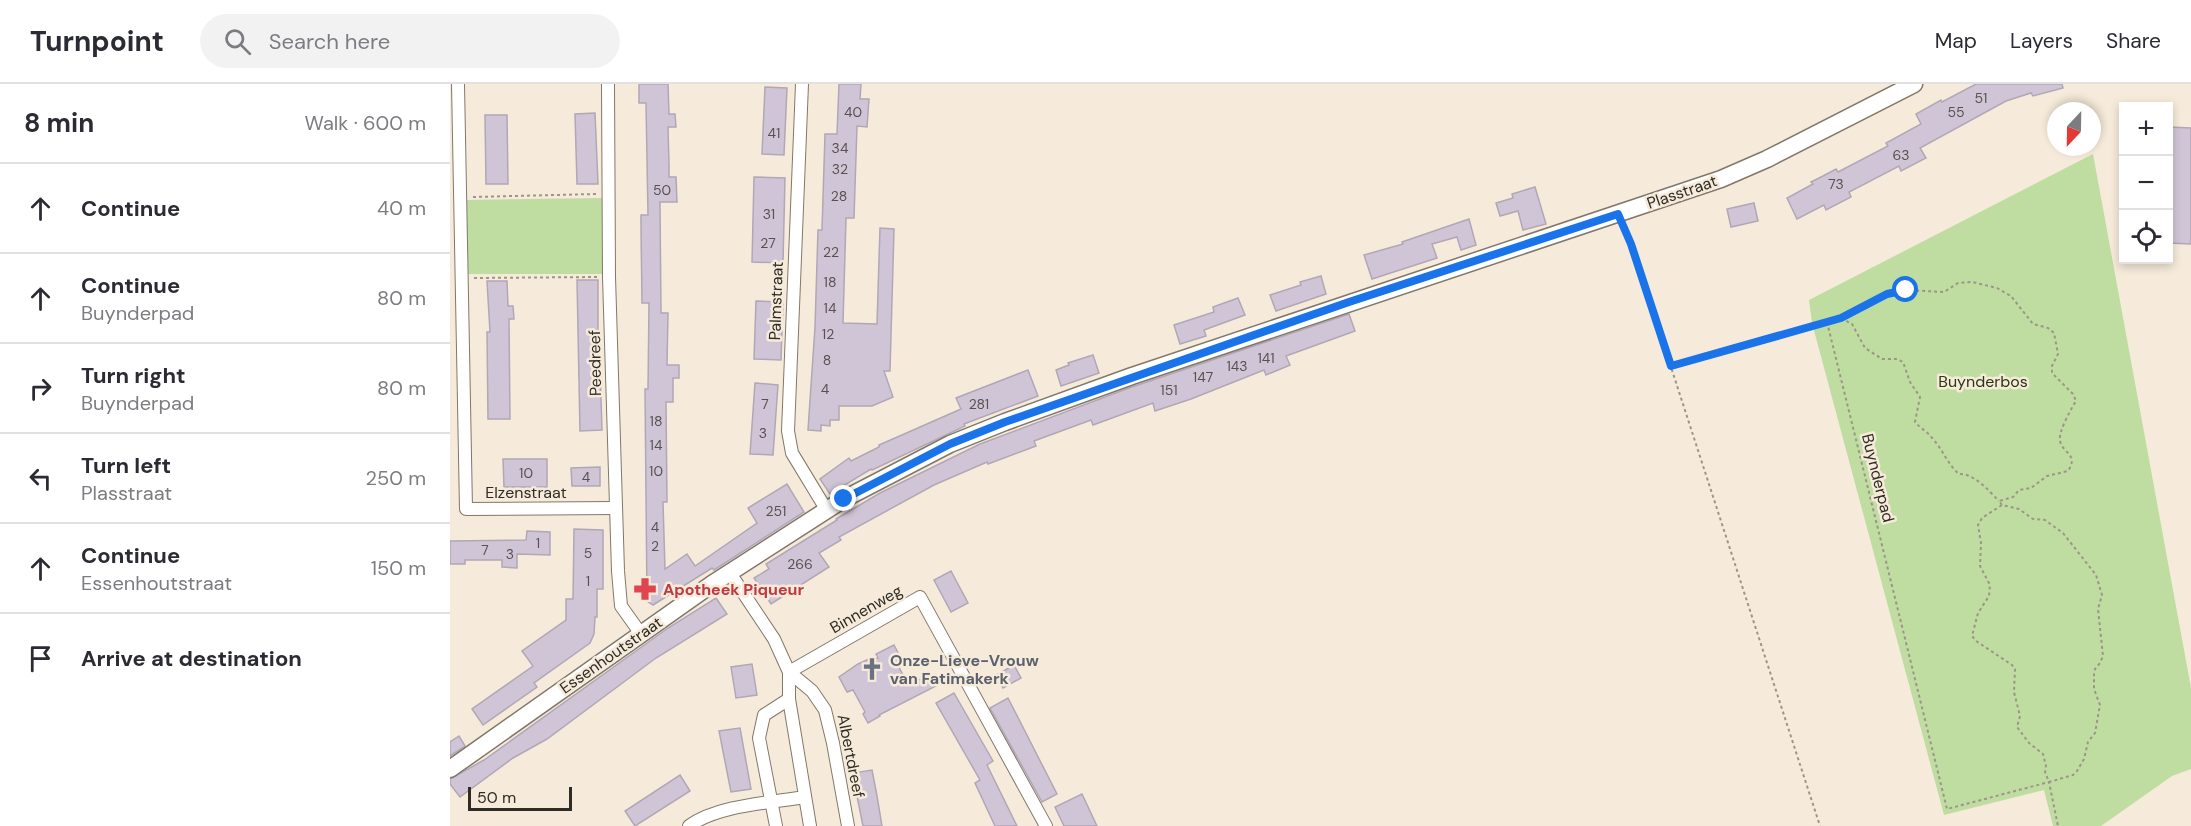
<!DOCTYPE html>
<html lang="en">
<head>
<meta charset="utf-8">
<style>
	:root { --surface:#fff; --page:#f2f2f3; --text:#2b2b33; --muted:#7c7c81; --line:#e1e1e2 }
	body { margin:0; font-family:"DM Sans",sans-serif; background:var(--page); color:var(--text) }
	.controls { position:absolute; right:18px; top:18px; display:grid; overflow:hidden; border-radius:0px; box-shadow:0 3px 9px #0003 }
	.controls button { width:54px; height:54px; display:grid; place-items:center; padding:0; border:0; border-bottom:2px solid var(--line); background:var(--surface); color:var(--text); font:30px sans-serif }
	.compass { position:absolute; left:1597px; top:18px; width:54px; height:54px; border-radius:50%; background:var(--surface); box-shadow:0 3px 9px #0003; rotate:202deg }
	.scale { position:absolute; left:18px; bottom:15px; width:104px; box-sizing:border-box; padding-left:6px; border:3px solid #2f2b25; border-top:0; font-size:16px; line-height:21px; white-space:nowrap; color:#2f2b25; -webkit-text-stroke:4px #f6ebda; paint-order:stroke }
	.stop { position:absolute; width:18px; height:18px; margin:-14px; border:4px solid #1a73e8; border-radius:50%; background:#fff }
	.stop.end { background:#1a73e8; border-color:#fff; box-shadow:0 2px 6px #0008 }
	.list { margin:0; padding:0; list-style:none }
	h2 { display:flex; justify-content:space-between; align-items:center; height:78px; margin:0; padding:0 24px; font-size:26px }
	h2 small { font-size:20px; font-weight:400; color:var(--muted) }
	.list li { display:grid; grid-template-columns:39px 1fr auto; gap:18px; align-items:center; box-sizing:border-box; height:90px; padding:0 24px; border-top:2px solid var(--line) }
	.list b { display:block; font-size:22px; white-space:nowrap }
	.list p { margin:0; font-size:20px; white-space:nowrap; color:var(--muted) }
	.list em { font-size:20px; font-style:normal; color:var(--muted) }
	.icon { flex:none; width:33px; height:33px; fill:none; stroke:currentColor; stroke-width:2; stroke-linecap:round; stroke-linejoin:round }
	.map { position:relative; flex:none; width:1741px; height:742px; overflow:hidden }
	header { display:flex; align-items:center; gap:36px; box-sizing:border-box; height:84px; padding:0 30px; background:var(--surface); border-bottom:2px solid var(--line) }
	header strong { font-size:28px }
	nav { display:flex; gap:33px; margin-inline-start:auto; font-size:21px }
	.search { width:420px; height:54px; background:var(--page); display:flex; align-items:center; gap:15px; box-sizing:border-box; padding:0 21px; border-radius:33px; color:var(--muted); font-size:22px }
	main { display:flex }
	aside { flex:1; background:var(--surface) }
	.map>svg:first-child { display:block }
</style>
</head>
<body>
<header>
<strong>Turnpoint</strong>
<div class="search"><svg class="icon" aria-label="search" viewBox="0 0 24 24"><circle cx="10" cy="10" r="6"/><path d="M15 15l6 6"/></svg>Search here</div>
<nav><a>Map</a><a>Layers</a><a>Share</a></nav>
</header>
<main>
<aside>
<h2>8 min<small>Walk · 600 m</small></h2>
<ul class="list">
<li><svg class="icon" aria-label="ahead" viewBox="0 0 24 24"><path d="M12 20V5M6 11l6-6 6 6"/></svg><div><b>Continue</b></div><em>40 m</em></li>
<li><svg class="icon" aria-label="ahead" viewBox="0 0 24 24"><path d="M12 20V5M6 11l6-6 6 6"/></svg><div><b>Continue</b><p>Buynderpad</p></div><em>80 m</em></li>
<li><svg class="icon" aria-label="right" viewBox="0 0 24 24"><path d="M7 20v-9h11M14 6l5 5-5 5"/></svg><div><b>Turn right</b><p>Buynderpad</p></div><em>80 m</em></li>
<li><svg class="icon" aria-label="left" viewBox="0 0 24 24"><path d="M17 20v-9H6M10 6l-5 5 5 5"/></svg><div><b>Turn left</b><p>Plasstraat</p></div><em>250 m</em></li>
<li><svg class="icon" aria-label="ahead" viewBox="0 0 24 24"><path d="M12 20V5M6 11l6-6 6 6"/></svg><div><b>Continue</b><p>Essenhoutstraat</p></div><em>150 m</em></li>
<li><svg class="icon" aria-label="arrive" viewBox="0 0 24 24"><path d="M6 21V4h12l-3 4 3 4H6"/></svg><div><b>Arrive at destination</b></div></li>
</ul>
</aside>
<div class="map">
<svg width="1741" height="742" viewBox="0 0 1741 742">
	<rect width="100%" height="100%" fill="#f6ebda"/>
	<!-- green -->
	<g fill="#bfdca1">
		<path d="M 1643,70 L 1741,604 L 1741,685 L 1722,692 L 1651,742 L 1603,742 L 1594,706 L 1494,731 L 1362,239 L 1359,216 Z"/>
		<path d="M 154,114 L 155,190 L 16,190 L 14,116 Z"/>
	</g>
	<!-- building -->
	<g fill="#d0c5d6" stroke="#b1a7b6" stroke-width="1.5">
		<path d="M 189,0 L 218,0 L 219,30 L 225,30 L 226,43 L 218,43 L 219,81 L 219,93 L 226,93 L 227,118 L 210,118 L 211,229 L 218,229 L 217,281 L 229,281 L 229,294 L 223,294 L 223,318 L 216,318 L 217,418 L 213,418 L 215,485 L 237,470 L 245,482 L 307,439 L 298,424 L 337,400 L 354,428 L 264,486 L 262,484 L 203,521 L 197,517 L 195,305 L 198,305 L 199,219 L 192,219 L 191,143 L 191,131 L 198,131 L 196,19 L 189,19 Z"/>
		<path d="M 389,0 L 411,0 L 410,15 L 419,15 L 417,43 L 407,42 L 404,134 L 396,134 L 393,239 L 427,240 L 430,144 L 444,145 L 440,287 L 434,287 L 443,313 L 422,322 L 389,322 L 389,336 L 380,336 L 380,342 L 371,341 L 371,347 L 358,346 L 365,243 L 368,146 L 372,146 L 375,50 L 387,50 Z"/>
		<path d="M 1526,0 L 1612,0 L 1613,4 L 1583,12 L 1581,9 L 1556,17 L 1470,64 L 1476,74 L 1451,87 L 1449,82 L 1399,108 L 1401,113 L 1376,126 L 1374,121 L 1347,135 L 1337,114 L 1363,100 L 1361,98 L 1373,92 L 1386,85 L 1388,88 L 1438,62 L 1436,59 L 1471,40 L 1466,30 L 1491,16 L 1492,18 Z"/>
		<path d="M 315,3 L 337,4 L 334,71 L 312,70 Z"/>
		<path d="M 145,29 L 148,100 L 127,100 L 125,30 Z"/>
		<path d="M 35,31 L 57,31 L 58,100 L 36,100 Z"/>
		<path d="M 1719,43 L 1741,44 L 1741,160 L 1719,159 Z"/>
		<path d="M 304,93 L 335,94 L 333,179 L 302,178 Z"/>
		<path d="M 1085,103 L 1096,140 L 1073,146 L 1068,127 L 1050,132 L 1046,119 L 1063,114 L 1062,110 Z"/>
		<path d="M 1304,119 L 1308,137 L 1281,143 L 1277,125 Z"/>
		<path d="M 1019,135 L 1026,161 L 1011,166 L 1007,153 L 982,160 L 987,174 L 922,195 L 914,171 L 953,160 L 952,158 Z"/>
		<path d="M 871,192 L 876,210 L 826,227 L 820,211 L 851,201 L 850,198 Z"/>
		<path d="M 127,196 L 148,196 L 148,283 L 150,283 L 152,346 L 130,347 Z"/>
		<path d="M 37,197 L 57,197 L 58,222 L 63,222 L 64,235 L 59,235 L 60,335 L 38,335 L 37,248 L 40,248 Z"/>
		<path d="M 788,214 L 795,231 L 754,246 L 756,252 L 730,260 L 724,241 L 764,228 L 763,223 Z"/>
		<path d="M 306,217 L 333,218 L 331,276 L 304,275 Z"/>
		<path d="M 899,230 L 905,247 L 836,272 L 840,281 L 816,291 L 814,286 L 741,315 L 705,327 L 703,319 L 643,341 L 641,336 L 584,357 L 586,362 L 538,380 L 537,378 L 484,401 L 389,453 L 391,456 L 369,469 L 379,483 L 321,520 L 304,494 L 319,485 L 316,480 L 387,436 L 386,435 L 430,409 L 530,360 L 679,304 Z"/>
		<path d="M 643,271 L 649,289 L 611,302 L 606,286 L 619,281 L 618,279 Z"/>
		<path d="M 578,286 L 588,312 L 514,340 L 515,342 L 422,386 L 421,385 L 380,410 L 370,395 L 399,374 L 401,377 L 429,363 L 429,361 L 511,325 L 506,314 Z"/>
		<path d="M 305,299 L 328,301 L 323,371 L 300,370 Z"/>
		<path d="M 53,375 L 97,375 L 97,403 L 54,403 Z"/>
		<path d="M 150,383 L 150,402 L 122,402 L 121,384 Z"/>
		<path d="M 124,445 L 153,446 L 153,505 L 147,505 L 147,533 L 145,533 L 144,550 L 140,559 L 84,599 L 87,603 L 33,641 L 22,625 L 83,582 L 72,567 L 116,536 L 116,515 L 123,515 Z"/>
		<path d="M 77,447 L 100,448 L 100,471 L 67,470 L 67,484 L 52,483 L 52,476 L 15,476 L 15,480 L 0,480 L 0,457 L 76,456 Z"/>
		<path d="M 501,487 L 518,519 L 501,528 L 484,496 Z"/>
		<path d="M 266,514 L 277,530 L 206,574 L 97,655 L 63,674 L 10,713 L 0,700 L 0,695 L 34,676 L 218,544 Z"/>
		<path d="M 444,561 L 453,578 L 448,582 L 459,601 L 480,590 L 486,602 L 429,631 L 430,632 L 418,639 L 413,630 L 415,628 L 403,606 L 397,608 L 389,593 L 408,580 L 419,575 L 428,574 L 426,570 Z"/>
		<path d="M 302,580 L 307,611 L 286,614 L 281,583 Z"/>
		<path d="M 564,581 L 571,594 L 553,604 L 546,591 Z"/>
		<path d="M 504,609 L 543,677 L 537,681 L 567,742 L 545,742 L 525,699 L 530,696 L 486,619 Z"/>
		<path d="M 558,614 L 607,710 L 592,718 L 540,624 Z"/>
		<path d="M 290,644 L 301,705 L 281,708 L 269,647 Z"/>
		<path d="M 9,652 L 15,662 L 0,672 L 0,658 Z"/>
		<path d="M 422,686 L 427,712 L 432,742 L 413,742 L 406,707 L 403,689 Z"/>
		<path d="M 230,691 L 240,707 L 185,742 L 175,727 Z"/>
		<path d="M 632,710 L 647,742 L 614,742 L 605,723 Z"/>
	</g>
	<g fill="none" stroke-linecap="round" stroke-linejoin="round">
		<!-- minor casing -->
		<g stroke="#827869" stroke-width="14">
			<g id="minor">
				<path d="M 8,0 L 16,425 L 165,424"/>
				<path d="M 158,0 L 159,193 L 168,487 L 171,522 L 191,550"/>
				<path d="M 352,0 L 338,347 L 342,369 L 376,425"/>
				<path d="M 280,489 L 324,555 L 339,588 L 362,607 L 375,626 L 383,659 L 398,742"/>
				<path d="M 339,588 L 470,513 L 596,742"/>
				<path d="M 339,588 L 339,615 L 360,742"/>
				<path d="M 239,742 C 268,721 319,719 355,713"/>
				<path d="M 326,742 L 309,654 L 314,631 L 339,615"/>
			</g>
		</g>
		<!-- tertiary casing -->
		<g stroke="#827869" stroke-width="19">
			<path id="tertiary" d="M 0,685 L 262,500 L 394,415 L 500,360 L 555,338 L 682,292 L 1271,95 L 1317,75 L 1464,0"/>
		</g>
		<!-- path -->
		<g stroke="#9d9589" stroke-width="2" stroke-dasharray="3 3" stroke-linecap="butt">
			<path d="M 23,113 L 146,110"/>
			<path d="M 1174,143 L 1181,160 L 1370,742"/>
			<path d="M 24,194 L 148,193"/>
			<path d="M 1391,234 L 1402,240 L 1415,264 L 1432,275 L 1447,275 L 1453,278 L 1460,298 L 1470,313 L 1465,338 C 1471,345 1478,348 1483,355 C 1493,366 1498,381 1509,390 C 1524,389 1539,407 1549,417"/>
			<path d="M 1377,238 L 1391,234 L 1437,210 L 1456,206 L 1494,208 L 1508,199 L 1522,198 L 1547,204 L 1561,212 L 1583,240 L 1598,244 L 1604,249 L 1608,270 L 1602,282 L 1602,289 L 1623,310 L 1626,317 C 1621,325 1608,348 1610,357 C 1613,370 1629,370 1618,387 L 1597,392 L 1581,404 L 1569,406 L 1563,413 L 1549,417 L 1552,421 L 1569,425 L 1583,435 L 1595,436 L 1613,449 L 1646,491 L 1652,511 L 1648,525 L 1653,572 L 1650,579 L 1645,585 L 1644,590 L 1644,605 L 1650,621 L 1645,649 L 1638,658 L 1634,675 L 1627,687 L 1623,691 L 1599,698 L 1595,688 L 1596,682 L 1593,670 L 1579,659 L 1567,643 L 1570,632 L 1564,608 L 1565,585 L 1562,581 L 1526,557 L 1522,552 L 1528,529 L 1539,512 L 1540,501 L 1530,482 L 1531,459 L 1528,441 L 1532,434 L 1552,421"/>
			<path d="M 1221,282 L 1377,238 L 1497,725 L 1599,698 L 1608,742"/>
		</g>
		<!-- minor -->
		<use href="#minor" stroke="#fff" stroke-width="12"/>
		<!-- tertiary -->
		<use href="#tertiary" stroke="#fff" stroke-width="16"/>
	</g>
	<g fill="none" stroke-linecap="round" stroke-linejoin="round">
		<!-- route -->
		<path stroke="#1a73e8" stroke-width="8" d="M 394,415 L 500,360 L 555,338 L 899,218 L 1168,130 L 1181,160 L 1221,282 L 1391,234 L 1437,210 L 1456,206"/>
	</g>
	<!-- icons -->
	<defs>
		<g id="pharmacy-bare" transform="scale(1.8)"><path d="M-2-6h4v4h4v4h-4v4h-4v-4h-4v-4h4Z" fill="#e0444e" stroke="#f6ebda" stroke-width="2.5" paint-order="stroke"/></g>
		<g id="church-bare" transform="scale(1.8)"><path d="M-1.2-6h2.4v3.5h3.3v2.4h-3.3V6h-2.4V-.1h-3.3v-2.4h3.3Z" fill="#6b7280" stroke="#f6ebda" stroke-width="2.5" paint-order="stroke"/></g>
	</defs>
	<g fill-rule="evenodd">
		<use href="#pharmacy-bare" x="195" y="505"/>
		<use href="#church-bare" x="422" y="585"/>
	</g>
	<g text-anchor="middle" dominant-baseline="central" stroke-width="5" stroke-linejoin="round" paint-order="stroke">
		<!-- number labels -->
		<g font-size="14" fill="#575251">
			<text x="1531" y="14">51</text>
			<text x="403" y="28">40</text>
			<text x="1506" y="28">55</text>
			<text x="324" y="49">41</text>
			<text x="390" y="64">34</text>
			<text x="1451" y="71">63</text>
			<text x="390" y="85">32</text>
			<text x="1386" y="100">73</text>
			<text x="212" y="106">50</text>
			<text x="389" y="112">28</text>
			<text x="319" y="130">31</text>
			<text x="318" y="159">27</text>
			<text x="381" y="168">22</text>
			<text x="380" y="198">18</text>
			<text x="380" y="224">14</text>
			<text x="378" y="250">12</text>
			<text x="816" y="274">141</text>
			<text x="377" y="276">8</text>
			<text x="787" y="282">143</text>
			<text x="753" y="293">147</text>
			<text x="375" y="305">4</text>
			<text x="719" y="306">151</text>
			<text x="315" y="320">7</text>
			<text x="529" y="320">281</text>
			<text x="206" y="337">18</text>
			<text x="313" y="349">3</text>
			<text x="206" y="361">14</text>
			<text x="206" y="387">10</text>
			<text x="76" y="389">10</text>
			<text x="136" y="393">4</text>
			<text x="326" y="427">251</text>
			<text x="205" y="443">4</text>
			<text x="88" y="459">1</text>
			<text x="205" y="462">2</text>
			<text x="35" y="466">7</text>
			<text x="138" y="469">5</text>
			<text x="60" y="470">3</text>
			<text x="350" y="480">266</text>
			<text x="138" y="497">1</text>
		</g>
		<!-- street labels -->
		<g font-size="16" fill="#2f2b25" stroke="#f6ebda">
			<text transform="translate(1232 108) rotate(-19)">Plasstraat</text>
			<text transform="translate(326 217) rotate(-88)">Palmstraat</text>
			<text transform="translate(145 279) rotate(-91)">Peedreef</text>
			<text transform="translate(1428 394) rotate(76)">Buynderpad</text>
			<text x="76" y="408">Elzenstraat</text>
			<text transform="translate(416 525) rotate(-30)">Binnenweg</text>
			<text transform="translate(161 571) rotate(-35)">Essenhoutstraat</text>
			<text transform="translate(401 672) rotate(79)">Albertdreef</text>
		</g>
		<!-- park labels -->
		<g font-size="16" fill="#27390f" stroke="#f6ebda">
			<text x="1533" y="297">Buynderbos</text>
		</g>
		<!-- health labels -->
		<g font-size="16" font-weight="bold" fill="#be3a42" stroke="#f6ebda" text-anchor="start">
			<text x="213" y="505">Apotheek Piqueur</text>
		</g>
		<!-- worship labels -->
		<g font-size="16" font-weight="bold" fill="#5b616d" stroke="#f6ebda" text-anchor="start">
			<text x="440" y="576">Onze-Lieve-Vrouw<tspan x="440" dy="18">van Fatimakerk</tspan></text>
		</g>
	</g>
</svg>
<div class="controls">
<button>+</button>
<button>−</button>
<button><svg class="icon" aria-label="locate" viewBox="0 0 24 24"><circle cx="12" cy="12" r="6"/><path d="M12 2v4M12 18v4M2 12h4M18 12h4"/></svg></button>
</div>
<svg class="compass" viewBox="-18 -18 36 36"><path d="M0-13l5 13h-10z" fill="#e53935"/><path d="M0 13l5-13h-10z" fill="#7c7c81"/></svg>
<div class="scale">50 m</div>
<div class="stop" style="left:1456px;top:206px"></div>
<div class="stop end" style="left:394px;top:415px"></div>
</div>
</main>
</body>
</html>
